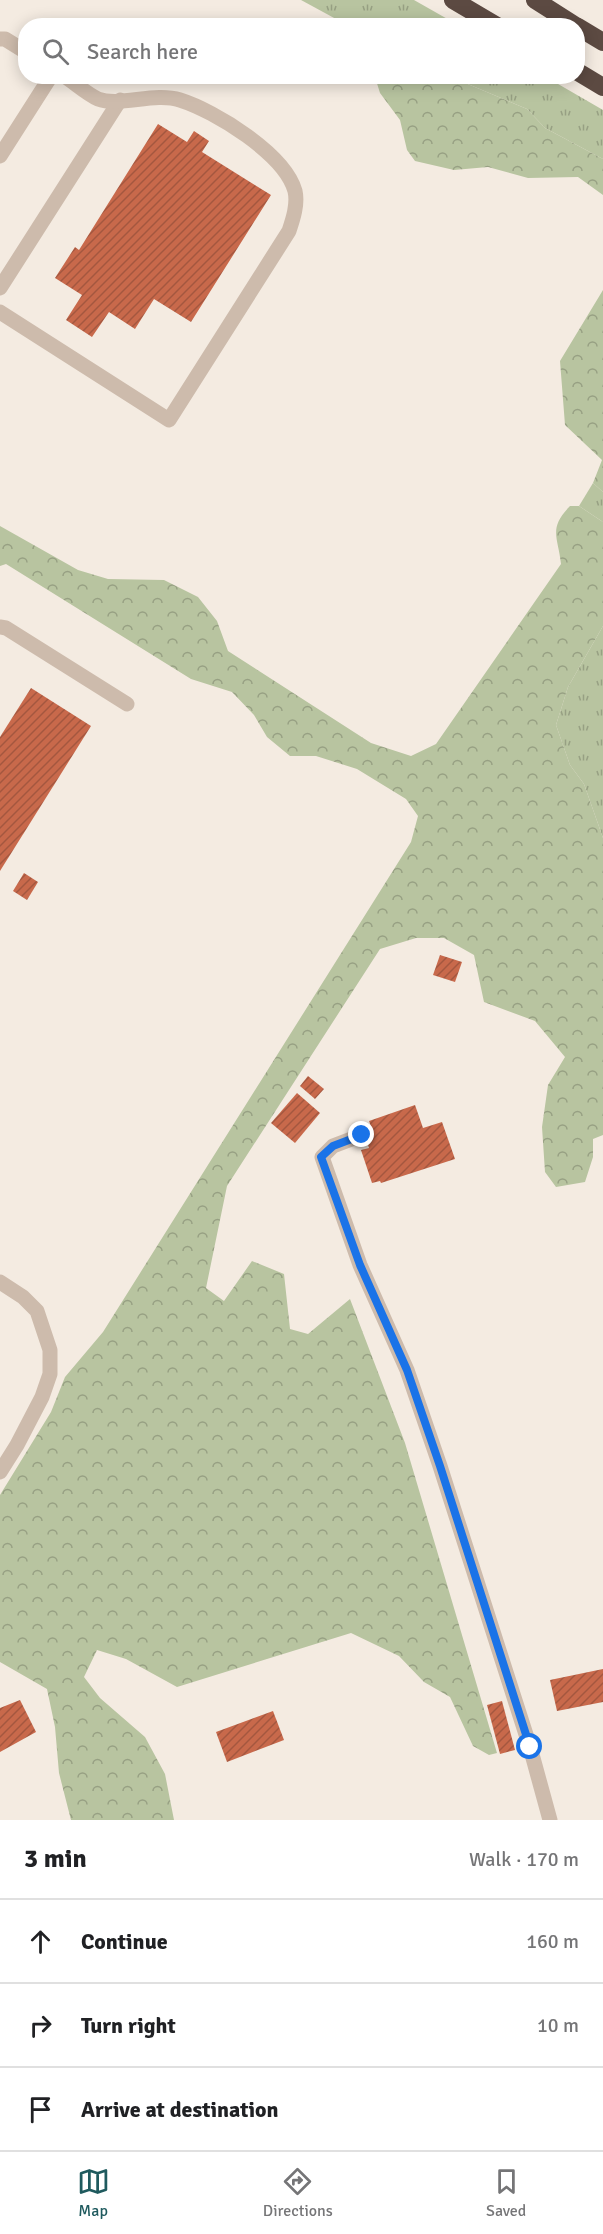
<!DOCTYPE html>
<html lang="en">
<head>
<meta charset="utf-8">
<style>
	:root { --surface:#fff; --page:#f2f2f2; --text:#202124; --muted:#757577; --line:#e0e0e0; --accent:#1f5a5e }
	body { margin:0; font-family:Signika,sans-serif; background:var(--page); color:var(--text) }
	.stop { position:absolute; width:18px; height:18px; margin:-14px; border:4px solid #1a73e8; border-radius:50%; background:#fff }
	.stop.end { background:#1a73e8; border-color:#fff; box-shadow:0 2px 6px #0008 }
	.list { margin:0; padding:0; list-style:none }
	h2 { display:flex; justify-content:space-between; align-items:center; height:78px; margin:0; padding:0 24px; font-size:26px }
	h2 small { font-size:20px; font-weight:400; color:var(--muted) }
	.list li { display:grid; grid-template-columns:39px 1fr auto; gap:18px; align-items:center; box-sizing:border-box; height:84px; padding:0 24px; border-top:2px solid var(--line) }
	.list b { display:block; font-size:22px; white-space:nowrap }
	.list em { font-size:20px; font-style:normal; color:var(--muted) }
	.icon { flex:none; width:33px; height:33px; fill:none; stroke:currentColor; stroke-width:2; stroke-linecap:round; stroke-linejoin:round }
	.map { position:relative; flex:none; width:603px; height:1820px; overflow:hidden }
	.search { position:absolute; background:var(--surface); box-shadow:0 3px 15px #0003; left:18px; right:18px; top:18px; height:66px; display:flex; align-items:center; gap:15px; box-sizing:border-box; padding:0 21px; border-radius:24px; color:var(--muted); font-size:22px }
	.sheet { height:330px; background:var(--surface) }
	nav { display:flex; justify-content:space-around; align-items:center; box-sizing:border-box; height:84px; border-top:2px solid var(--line); background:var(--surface); font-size:16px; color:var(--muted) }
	nav a { display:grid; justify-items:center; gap:3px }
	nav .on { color:var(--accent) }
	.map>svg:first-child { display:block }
</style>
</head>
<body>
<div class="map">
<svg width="603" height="1820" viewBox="0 0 603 1820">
	<defs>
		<pattern id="grass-tufts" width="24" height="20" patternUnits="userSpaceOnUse" patternTransform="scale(1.5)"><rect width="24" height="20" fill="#b8c4a0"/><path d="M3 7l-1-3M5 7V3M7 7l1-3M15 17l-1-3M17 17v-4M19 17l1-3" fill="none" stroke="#97a083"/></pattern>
		<pattern id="forest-crowns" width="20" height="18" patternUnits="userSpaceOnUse" patternTransform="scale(1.5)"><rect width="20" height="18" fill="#b8c4a0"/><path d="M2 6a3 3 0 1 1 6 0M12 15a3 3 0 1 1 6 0" fill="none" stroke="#97a083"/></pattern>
		<pattern id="building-hatch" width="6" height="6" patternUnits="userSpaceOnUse" patternTransform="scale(1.5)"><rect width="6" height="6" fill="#c8694b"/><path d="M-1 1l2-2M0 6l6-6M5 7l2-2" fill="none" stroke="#a4573f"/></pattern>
	</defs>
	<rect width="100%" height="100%" fill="#f4ebe1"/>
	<!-- grass -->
	<g fill="url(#grass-tufts)">
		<path d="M 301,0 L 414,0 L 458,25 L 347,25 Z"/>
		<path d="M 451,77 L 546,77 L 603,110 L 603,159 L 545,128 L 527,109 Z"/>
		<path d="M 593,483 L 603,492 L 603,522 L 579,506 Z"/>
		<path d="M 603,626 L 603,838 L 584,784 L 570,765 L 556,725 L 568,687 Z"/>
	</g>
	<!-- forest -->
	<g fill="url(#forest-crowns)">
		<path d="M 375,77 L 451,77 L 527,109 L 545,128 L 603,159 L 603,195 L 578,177 L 528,178 L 488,167 L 454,170 L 415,161 L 407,150 L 400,120 L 380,93 Z"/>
		<path d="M 603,290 L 603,492 L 593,483 L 602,460 L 565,425 L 560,361 Z"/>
		<path d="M 570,506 L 579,506 L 603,522 L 603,626 L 568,687 L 556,725 L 570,765 L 584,784 L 603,838 L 603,1135 L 593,1139 L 593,1157 L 585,1182 L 556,1187 L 545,1172 L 542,1127 L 548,1085 L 565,1057 L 535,1021 L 484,1002 L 474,955 L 444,938 L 416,938 L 380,949 L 227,1186 L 206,1288 L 224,1301 L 252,1261 L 284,1274 L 290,1329 L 308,1334 L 350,1299 L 405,1443 L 497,1753 L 489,1755 L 473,1746 L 450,1697 L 424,1682 L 399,1656 L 351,1633 L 177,1687 L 126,1659 L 97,1650 L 84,1677 L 100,1698 L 145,1737 L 165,1774 L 174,1820 L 71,1820 L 59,1773 L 55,1727 L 47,1689 L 0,1662 L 0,1495 L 51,1412 L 65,1377 L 103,1332 L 411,842 L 418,816 L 406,799 L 357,769 L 316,756 L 290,756 L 267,737 L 254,715 L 232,692 L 191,679 L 6,564 L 0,566 L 0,526 L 78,570 L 108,579 L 164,580 L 198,597 L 217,621 L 228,651 L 371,743 L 411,756 L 436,744 L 561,564 C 558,536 548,529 570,506 Z"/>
	</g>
	<!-- building -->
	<g fill="url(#building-hatch)">
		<path d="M 158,124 L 187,142 L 194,131 L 209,141 L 202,152 L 271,195 L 191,322 L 154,299 L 135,329 L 109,312 L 92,337 L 66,320 L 82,295 L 55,278 L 75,247 L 79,250 Z"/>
		<path d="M 31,688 L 91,726 L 0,871 L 0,737 Z"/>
		<path d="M 24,873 L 38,882 L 27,900 L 13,891 Z"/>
		<path d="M 440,955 L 462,962 L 455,982 L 433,975 Z"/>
		<path d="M 308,1076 L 324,1089 L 315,1099 L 300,1086 Z"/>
		<path d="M 297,1093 L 320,1113 L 295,1143 L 271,1123 Z"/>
		<path d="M 415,1105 L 423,1128 L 442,1122 L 455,1159 L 381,1183 L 380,1181 L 372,1183 L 361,1150 L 369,1148 L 364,1132 L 372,1129 L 369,1121 Z"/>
		<path d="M 603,1669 L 603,1702 L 557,1711 L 550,1680 Z"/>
		<path d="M 20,1700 L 36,1732 L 0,1752 L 0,1708 Z"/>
		<path d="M 502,1701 L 515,1750 L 500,1754 L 487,1705 Z"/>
		<path d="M 273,1711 L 284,1740 L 227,1762 L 216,1732 Z"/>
	</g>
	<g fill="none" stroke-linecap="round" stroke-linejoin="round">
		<!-- minor -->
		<g stroke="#cdbbac" stroke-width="15">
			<path d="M 0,39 L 5,39 L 26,52"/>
			<path d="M 0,156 L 51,76"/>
			<path d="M 0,288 L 120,100"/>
			<path d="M 0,312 L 169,420 L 289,231 C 293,219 298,204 295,191 C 285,154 215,111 180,100 C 154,92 120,107 98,99 C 87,94 75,83 64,76"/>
			<path d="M 0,627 L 6,628 L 127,704"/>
			<path d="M 362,1135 L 333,1146 L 322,1157 L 360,1265 L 407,1370 L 440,1466 L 530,1747 L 550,1820"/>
			<path d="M 0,1282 L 23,1297 L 37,1311 L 50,1350 L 50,1374 L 42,1397 L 17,1445 L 0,1472"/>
		</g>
		<!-- highway -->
		<g stroke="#5c4a42" stroke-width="18">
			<path d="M 453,0 L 497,26"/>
			<path d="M 535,0 L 576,26"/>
			<path d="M 578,27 L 603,42"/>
			<path d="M 578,72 L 603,87"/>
		</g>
	</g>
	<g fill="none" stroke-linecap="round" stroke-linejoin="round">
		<!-- route -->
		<path stroke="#1a73e8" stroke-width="8" d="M 362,1135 L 333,1146 L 321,1157 L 360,1265 L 407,1370 L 440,1466 L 530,1747"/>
	</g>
</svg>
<div class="stop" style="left:530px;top:1747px"></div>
<div class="stop end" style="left:362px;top:1135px"></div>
<div class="search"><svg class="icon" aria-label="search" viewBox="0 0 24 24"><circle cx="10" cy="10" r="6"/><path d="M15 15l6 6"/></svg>Search here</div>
</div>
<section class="sheet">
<h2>3 min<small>Walk · 170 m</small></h2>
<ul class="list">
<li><svg class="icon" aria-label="ahead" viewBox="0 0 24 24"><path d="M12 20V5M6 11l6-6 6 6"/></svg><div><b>Continue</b></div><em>160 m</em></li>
<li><svg class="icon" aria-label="right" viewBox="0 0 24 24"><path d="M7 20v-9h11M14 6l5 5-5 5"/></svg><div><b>Turn right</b></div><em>10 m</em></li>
<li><svg class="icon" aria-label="arrive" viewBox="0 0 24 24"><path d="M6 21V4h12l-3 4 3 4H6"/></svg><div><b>Arrive at destination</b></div></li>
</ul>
</section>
<nav>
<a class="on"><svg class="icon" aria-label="map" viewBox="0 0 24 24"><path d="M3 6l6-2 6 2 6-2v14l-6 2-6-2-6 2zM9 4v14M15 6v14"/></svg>Map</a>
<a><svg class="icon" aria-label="directions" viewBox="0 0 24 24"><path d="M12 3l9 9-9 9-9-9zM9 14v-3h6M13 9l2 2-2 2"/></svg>Directions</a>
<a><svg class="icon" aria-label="saved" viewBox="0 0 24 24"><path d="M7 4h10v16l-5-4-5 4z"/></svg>Saved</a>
</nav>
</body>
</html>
